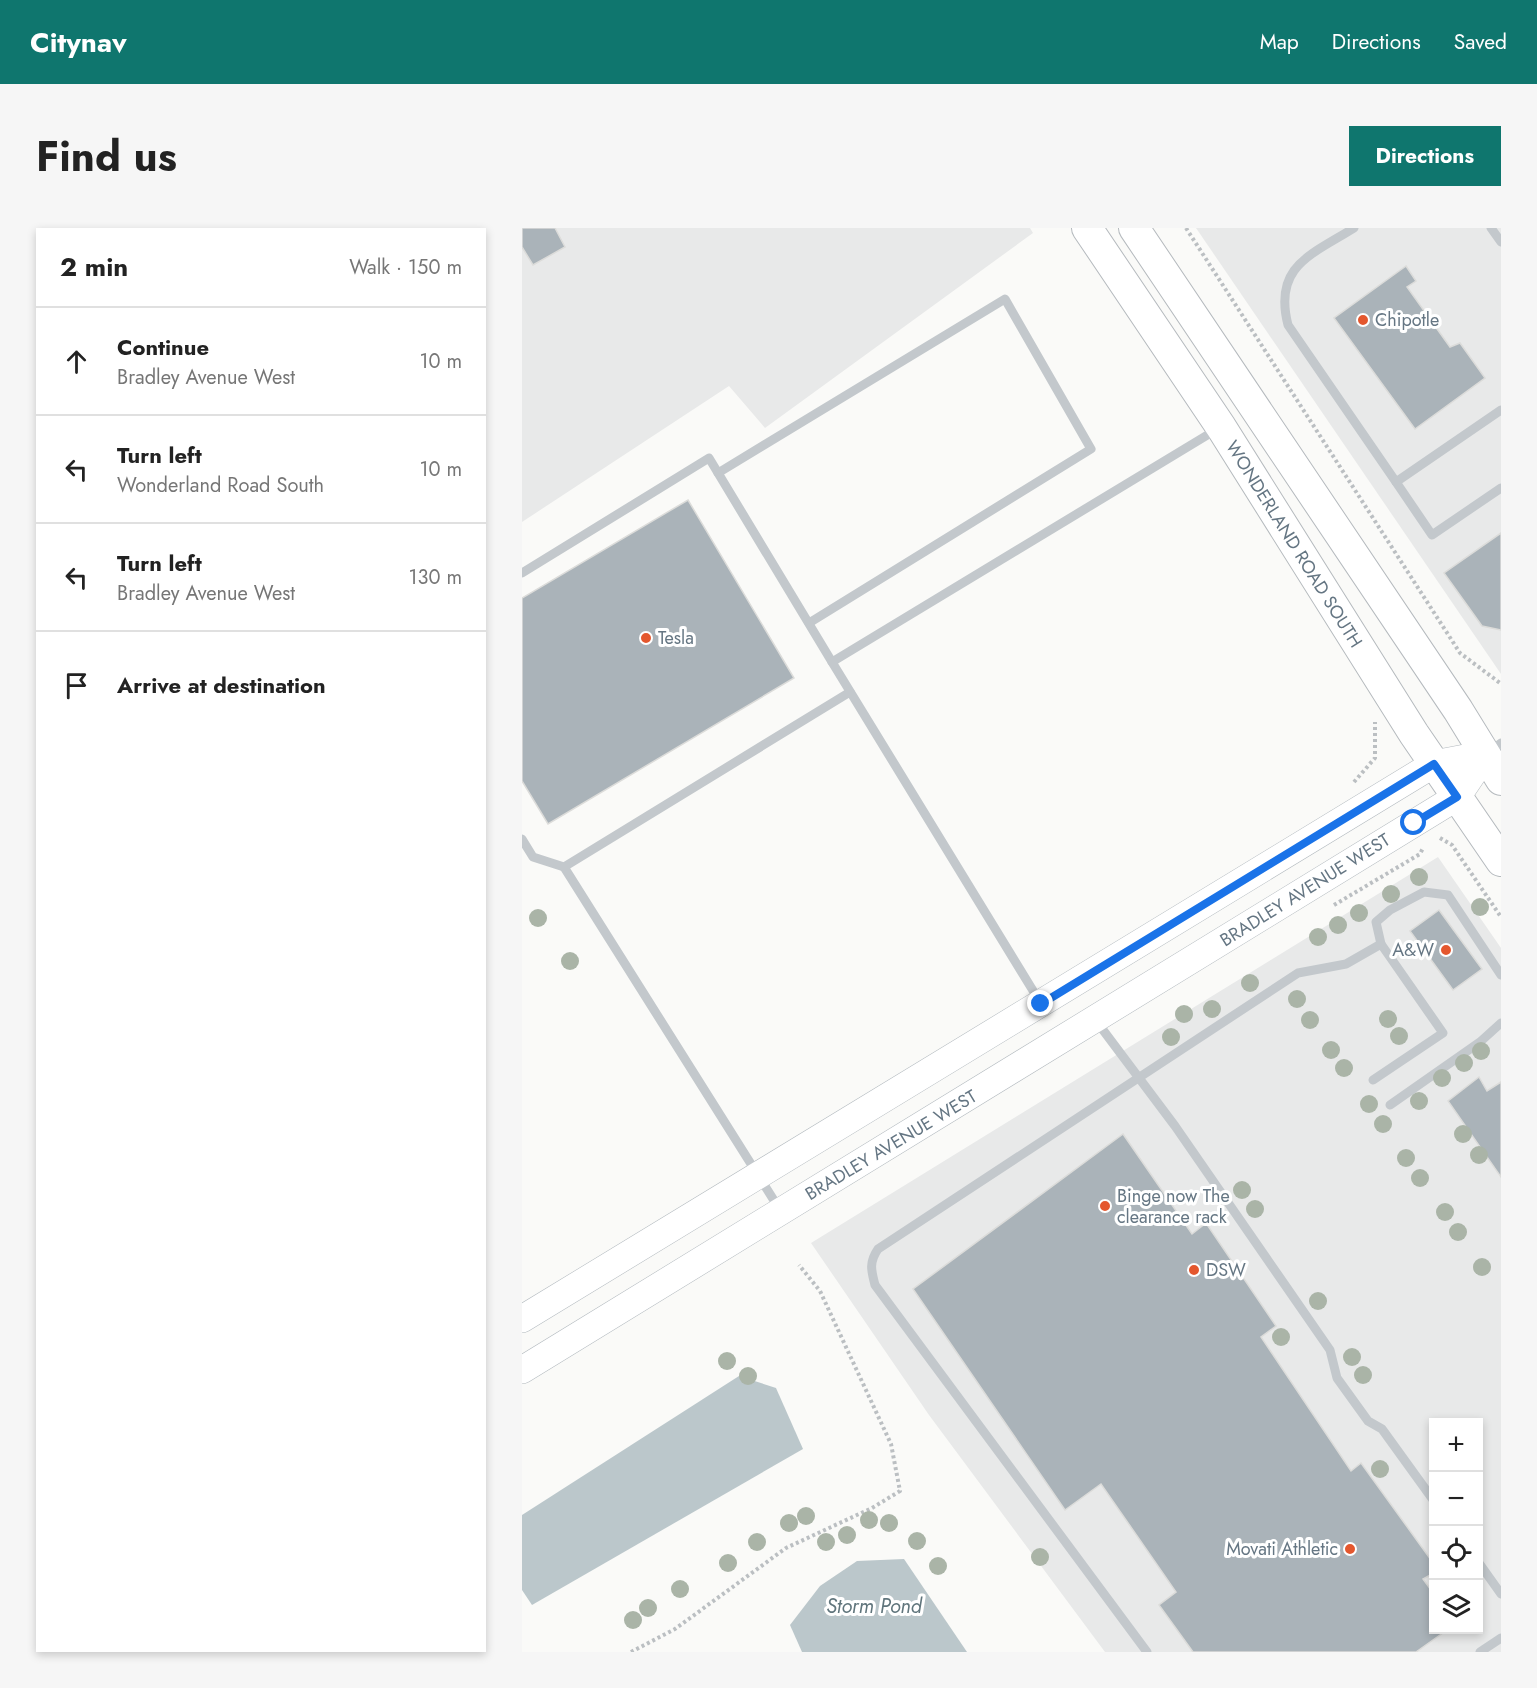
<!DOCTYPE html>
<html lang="en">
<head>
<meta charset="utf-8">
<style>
	:root { --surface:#fff; --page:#f6f6f6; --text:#222; --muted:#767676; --line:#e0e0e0; --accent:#0f766e }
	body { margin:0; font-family:Jost,sans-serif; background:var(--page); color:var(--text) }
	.controls { position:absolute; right:18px; bottom:18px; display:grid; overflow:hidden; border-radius:0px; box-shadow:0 3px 9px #0003 }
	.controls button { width:54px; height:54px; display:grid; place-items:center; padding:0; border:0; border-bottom:2px solid var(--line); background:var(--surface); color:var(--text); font:30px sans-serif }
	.stop { position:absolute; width:18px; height:18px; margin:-14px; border:4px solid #1a73e8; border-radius:50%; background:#fff }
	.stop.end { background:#1a73e8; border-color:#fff; box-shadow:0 2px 6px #0008 }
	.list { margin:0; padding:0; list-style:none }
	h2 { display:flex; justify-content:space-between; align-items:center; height:78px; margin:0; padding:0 24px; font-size:26px }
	h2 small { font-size:20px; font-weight:400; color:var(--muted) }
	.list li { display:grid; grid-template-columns:39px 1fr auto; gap:18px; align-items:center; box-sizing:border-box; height:108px; padding:0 24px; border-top:2px solid var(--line) }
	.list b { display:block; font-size:22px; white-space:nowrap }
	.list p { margin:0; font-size:20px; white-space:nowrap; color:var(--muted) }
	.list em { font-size:20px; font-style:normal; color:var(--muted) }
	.icon { flex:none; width:33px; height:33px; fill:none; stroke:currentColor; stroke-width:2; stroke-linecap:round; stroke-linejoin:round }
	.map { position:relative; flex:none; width:979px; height:1424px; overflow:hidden; border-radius:0px }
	header { display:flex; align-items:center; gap:36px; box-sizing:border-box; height:84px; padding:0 30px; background:var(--accent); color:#fff }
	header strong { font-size:28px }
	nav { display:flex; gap:33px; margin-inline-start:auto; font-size:21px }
	.intro { display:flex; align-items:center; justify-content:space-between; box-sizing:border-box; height:144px; padding:0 36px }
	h1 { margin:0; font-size:42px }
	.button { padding:15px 27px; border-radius:0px; background:var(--accent); color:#fff; font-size:21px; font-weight:700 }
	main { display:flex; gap:36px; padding:0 36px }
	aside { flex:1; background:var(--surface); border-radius:0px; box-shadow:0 3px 9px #0003 }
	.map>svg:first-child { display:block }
</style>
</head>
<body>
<header>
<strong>Citynav</strong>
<nav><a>Map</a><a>Directions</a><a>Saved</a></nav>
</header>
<div class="intro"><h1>Find us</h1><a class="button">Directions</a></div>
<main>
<aside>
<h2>2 min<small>Walk · 150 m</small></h2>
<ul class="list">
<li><svg class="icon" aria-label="ahead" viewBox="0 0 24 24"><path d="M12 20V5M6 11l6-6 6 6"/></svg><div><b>Continue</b><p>Bradley Avenue West</p></div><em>10 m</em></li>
<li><svg class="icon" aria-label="left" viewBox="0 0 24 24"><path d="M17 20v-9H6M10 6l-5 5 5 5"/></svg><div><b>Turn left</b><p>Wonderland Road South</p></div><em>10 m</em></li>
<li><svg class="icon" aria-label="left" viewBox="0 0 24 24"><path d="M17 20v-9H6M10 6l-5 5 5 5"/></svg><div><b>Turn left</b><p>Bradley Avenue West</p></div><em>130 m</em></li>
<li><svg class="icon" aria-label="arrive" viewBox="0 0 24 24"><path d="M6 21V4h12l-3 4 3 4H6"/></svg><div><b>Arrive at destination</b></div></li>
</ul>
</aside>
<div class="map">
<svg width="979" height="1424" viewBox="0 0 979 1424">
	<rect width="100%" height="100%" fill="#fafaf8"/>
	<!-- built -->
	<g fill="#e8e9e9" fill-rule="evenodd">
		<path d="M 0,0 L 508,0 L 511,5 L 243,200 L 207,158 L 0,294 Z"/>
		<path d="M 674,0 L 979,0 L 979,446 Z"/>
		<path d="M 916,629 L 979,720 L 979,1424 L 583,1424 L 407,1187 L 289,1015 ZM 912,1194 L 957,1194 L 957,1402 L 912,1402 Z"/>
	</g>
	<!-- water -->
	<g fill="#bbc7cb">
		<path d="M 217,1148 L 254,1160 L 281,1221 L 10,1377 L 0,1362 L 0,1287 Z"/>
		<path d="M 382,1331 L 445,1424 L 280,1424 L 268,1397 L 298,1358 L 335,1333 Z"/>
	</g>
	<!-- building -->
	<g fill="#aab3b9" stroke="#dcdcda" stroke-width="1.5">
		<path d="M 0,0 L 33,0 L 43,19 L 11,37 L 0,19 Z"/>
		<path d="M 884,38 L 894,53 L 885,59 L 928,119 L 938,115 L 963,150 L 893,201 L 812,90 Z"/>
		<path d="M 166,272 L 272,450 L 26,596 L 0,553 L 0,370 Z"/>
		<path d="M 979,305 L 979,402 L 960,398 L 922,345 Z"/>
		<path d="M 917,682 L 960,741 L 931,762 L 888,703 Z"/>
		<path d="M 957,849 L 965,863 L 979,854 L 979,949 L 926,873 Z"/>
		<path d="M 601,906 L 670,1006 L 684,995 L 754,1098 L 739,1109 L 829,1243 L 839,1235 L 912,1336 L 912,1345 L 901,1351 L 912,1366 L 912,1402 L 925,1402 L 894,1424 L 671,1424 L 637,1377 L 654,1364 L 579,1256 L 543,1282 L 391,1061 Z"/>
	</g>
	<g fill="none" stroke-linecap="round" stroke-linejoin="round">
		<!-- secondary casing -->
		<g stroke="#b3babf" stroke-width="28">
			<g id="secondary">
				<path d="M 0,1091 L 912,536 L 964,526"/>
				<path d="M 0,1142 L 935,569 L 964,526"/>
			</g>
		</g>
		<!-- primary casing -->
		<g stroke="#b5babe" stroke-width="32">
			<g id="primary">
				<path d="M 565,0 L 699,199 L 892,506 L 979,633"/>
				<path d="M 612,0 L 936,482 L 979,552"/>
			</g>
		</g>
		<!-- path -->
		<g stroke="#bbbfc2" stroke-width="4" stroke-dasharray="3 3" stroke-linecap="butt">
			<path d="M 664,0 L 938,425 L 978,455"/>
			<path d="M 832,554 L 853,530 L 853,494"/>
			<path d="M 918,610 L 930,617 L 979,689"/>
			<path d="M 812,677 L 898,626 L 901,620"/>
			<path d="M 109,1424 L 153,1401 L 264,1320 L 350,1280 L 378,1263 L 369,1216 L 298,1063 L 277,1037"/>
		</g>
		<!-- lane -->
		<g stroke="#c3c8cc" stroke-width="9">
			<path d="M 832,0 C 789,27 751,38 766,97 L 874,254"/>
			<path d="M 969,0 L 979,14"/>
			<path d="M 979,182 L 874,254 L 910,307 L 979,260"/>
			<path d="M 196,245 L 483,71 L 569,221 L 287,395"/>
			<path d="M 0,345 L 187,230 L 310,434"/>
			<path d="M 966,525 L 979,515"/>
			<path d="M 0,611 L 11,629 L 42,639"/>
			<path d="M 859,716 L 854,694 L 868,682 L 902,664 L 926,667 L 979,747"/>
			<path d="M 518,774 L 310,434 L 697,200"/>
			<path d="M 575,794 L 653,898 L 808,1122 L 815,1150 L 846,1193 L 860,1201 L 912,1273"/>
			<path d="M 868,877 L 958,814 L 979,795"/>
			<path d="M 258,982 L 42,639 L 328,464"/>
			<path d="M 957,1335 L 979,1366"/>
			<path d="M 625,1424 L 353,1057 C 349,1042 347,1034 356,1021 L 776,745 L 824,736 L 859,716 L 921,805 L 851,852"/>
			<path d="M 958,1424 L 979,1410"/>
		</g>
		<!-- secondary -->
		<use href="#secondary" stroke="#fff" stroke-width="27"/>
		<!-- primary -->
		<use href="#primary" stroke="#fff" stroke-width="30"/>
	</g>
	<!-- trees -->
	<g fill="#aab4a7">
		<circle cx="897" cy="649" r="9"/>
		<circle cx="869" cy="666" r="9"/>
		<circle cx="958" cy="679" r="9"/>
		<circle cx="837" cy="685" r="9"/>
		<circle cx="16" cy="690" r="9"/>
		<circle cx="816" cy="697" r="9"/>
		<circle cx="796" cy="709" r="9"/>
		<circle cx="48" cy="733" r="9"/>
		<circle cx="728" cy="755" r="9"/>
		<circle cx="775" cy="771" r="9"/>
		<circle cx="690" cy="781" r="9"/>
		<circle cx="662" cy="786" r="9"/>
		<circle cx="866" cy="791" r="9"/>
		<circle cx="788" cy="792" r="9"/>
		<circle cx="877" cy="808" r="9"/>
		<circle cx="649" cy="809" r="9"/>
		<circle cx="809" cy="822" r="9"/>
		<circle cx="959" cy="823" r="9"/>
		<circle cx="942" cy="835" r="9"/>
		<circle cx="822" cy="840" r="9"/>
		<circle cx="920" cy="850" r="9"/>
		<circle cx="897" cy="873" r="9"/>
		<circle cx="847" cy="876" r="9"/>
		<circle cx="861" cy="896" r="9"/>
		<circle cx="941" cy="906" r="9"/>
		<circle cx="957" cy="927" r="9"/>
		<circle cx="884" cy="930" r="9"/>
		<circle cx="898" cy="950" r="9"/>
		<circle cx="720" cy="962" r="9"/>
		<circle cx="733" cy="981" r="9"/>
		<circle cx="923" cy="984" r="9"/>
		<circle cx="936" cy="1004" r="9"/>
		<circle cx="960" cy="1039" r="9"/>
		<circle cx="796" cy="1073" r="9"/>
		<circle cx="759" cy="1109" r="9"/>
		<circle cx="830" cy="1129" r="9"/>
		<circle cx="205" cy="1133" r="9"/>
		<circle cx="841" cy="1147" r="9"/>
		<circle cx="226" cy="1148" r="9"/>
		<circle cx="858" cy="1241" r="9"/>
		<circle cx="284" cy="1288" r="9"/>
		<circle cx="347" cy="1292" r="9"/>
		<circle cx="267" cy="1295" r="9"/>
		<circle cx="367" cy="1295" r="9"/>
		<circle cx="325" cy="1307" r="9"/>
		<circle cx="395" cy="1313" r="9"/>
		<circle cx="235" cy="1314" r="9"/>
		<circle cx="304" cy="1314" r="9"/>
		<circle cx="518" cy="1329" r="9"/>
		<circle cx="206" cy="1335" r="9"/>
		<circle cx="416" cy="1338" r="9"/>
		<circle cx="158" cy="1361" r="9"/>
		<circle cx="126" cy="1380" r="9"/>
		<circle cx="111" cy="1392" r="9"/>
	</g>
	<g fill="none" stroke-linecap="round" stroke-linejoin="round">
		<!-- route -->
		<path stroke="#1a73e8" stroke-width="8" d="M 519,776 L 912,536 L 935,569 L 892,595"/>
	</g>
	<!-- markers -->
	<g fill="#e4572e" stroke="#fff" stroke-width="2">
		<circle cx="841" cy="92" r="6"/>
		<circle cx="124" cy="410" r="6"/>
		<circle cx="924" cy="722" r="6"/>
		<circle cx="583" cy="978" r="6"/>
		<circle cx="672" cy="1042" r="6"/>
		<circle cx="828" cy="1321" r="6"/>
	</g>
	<g text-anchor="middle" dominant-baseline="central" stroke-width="6" stroke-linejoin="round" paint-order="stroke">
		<!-- poi labels -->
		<g font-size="18" fill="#657683" stroke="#fff" text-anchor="start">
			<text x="853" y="92">Chipotle</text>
			<text x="136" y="410">Tesla</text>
			<text x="912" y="722" text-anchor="end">A&amp;W</text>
			<text x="595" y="968">Binge now The<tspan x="595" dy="21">clearance rack</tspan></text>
			<text x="684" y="1042">DSW</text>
			<text x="816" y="1321" text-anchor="end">Movati Athletic</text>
		</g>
		<!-- street labels -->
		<g font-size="18" fill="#657683" stroke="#fff">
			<text transform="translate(772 316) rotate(58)">WONDERLAND ROAD SOUTH</text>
			<text transform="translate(783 662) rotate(-32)">BRADLEY AVENUE WEST</text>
			<text transform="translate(369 917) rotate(-31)">BRADLEY AVENUE WEST</text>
		</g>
		<!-- water labels -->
		<g font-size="20" font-style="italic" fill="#60757c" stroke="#fff">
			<text x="352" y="1378">Storm Pond</text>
		</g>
	</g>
</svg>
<div class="controls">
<button>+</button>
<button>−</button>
<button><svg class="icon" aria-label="locate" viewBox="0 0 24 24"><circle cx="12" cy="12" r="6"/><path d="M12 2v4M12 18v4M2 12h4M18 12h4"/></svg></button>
<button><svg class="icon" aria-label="layers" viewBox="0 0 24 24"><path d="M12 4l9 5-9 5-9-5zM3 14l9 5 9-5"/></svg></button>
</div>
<div class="stop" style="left:892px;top:595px"></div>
<div class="stop end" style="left:519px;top:776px"></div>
</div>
</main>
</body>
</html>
